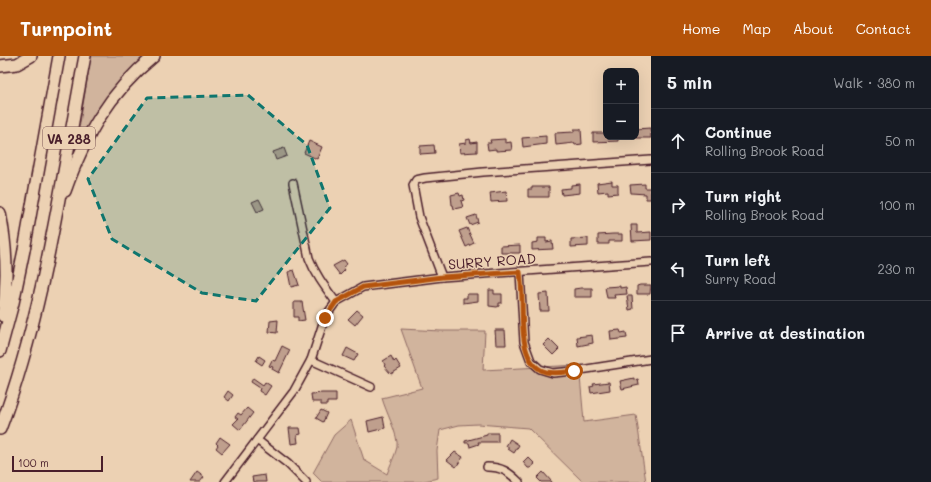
<!DOCTYPE html>
<html lang="en">
<head>
<meta charset="utf-8">
<style>
	:root { --surface:#171b24; --page:#20242c; --text:#f1f3f6; --muted:#9ea1a6; --line:#363941; --accent:#b45309 }
	body { margin:0; font-family:Mali,sans-serif; background:var(--page); color:var(--text) }
	.controls { position:absolute; right:12px; top:12px; display:grid; overflow:hidden; border-radius:8px; box-shadow:0 4px 16px #0002 }
	.controls button { width:36px; height:36px; display:grid; place-items:center; padding:0; border:0; border-bottom:1px solid var(--line); background:var(--surface); color:var(--text); font:20px sans-serif }
	.scale { position:absolute; left:12px; bottom:10px; width:91px; box-sizing:border-box; padding-left:4px; border:2px solid #4a1f2b; border-top:0; font-size:11px; line-height:14px; white-space:nowrap; color:#4a1f2b; -webkit-text-stroke:3px #ecd1b3; paint-order:stroke }
	.stop { position:absolute; width:12px; height:12px; margin:-9px; border:3px solid #b45309; border-radius:50%; background:#fff }
	.stop.end { background:#b45309; border-color:#fff; box-shadow:0 1px 4px #0008 }
	.list { margin:0; padding:0; list-style:none }
	h2 { display:flex; justify-content:space-between; align-items:center; height:52px; margin:0; padding:0 16px; font-size:17px }
	h2 small { font-size:13px; font-weight:400; color:var(--muted) }
	.list li { display:grid; grid-template-columns:26px 1fr auto; gap:12px; align-items:center; box-sizing:border-box; height:64px; padding:0 16px; border-top:1px solid var(--line) }
	.list b { display:block; font-size:15px; white-space:nowrap }
	.list p { margin:0; font-size:13px; white-space:nowrap; color:var(--muted) }
	.list em { font-size:13px; font-style:normal; color:var(--muted) }
	.icon { flex:none; width:22px; height:22px; fill:none; stroke:currentColor; stroke-width:2; stroke-linecap:round; stroke-linejoin:round }
	.map { position:relative; flex:none; width:651px; height:426px; overflow:hidden }
	header { display:flex; align-items:center; gap:24px; box-sizing:border-box; height:56px; padding:0 20px; background:var(--accent); color:#fff }
	header strong { font-size:19px }
	nav { display:flex; gap:22px; margin-inline-start:auto; font-size:14px }
	main { display:flex }
	aside { flex:1; background:var(--surface) }
	.map>svg:first-child { display:block }
</style>
</head>
<body>
<header>
<strong>Turnpoint</strong>
<nav><a>Home</a><a>Map</a><a>About</a><a>Contact</a></nav>
</header>
<main>
<div class="map">
<svg width="651" height="426" viewBox="0 0 651 426">
	<rect width="100%" height="100%" fill="#ecd1b3"/>
	<filter id="ink" filterUnits="userSpaceOnUse"><feTurbulence type="fractalNoise" baseFrequency=".025" numOctaves="2"/><feDisplacementMap in="SourceGraphic" scale="8" xChannelSelector="R" yChannelSelector="G"/><feConvolveMatrix kernelMatrix="1 2 1 2 8 2 1 2 1" color-interpolation-filters="sRGB"/></filter>
	<g filter="url(#ink)">
		<!-- green -->
		<g fill="#d1b49d" stroke="#8e6a64">
			<path d="M 91,0 L 148,0 L 97,58 L 80,85 L 77,85 Z"/>
			<path d="M 401,273 L 441,275 L 485,275 L 483,314 L 579,309 L 584,366 L 636,359 L 646,426 L 583,426 L 528,372 L 478,368 L 459,369 L 440,374 L 437,395 L 438,422 L 420,426 L 322,426 L 313,417 L 334,379 L 351,364 L 364,404 L 387,418 C 390,409 395,400 397,391 C 399,380 385,354 382,342 L 422,332 Z"/>
		</g>
		<!-- building -->
		<g fill="#bf9f8d" stroke="#4a1f2b">
			<path d="M 650,72 L 651,82 L 636,82 L 636,73 Z"/>
			<path d="M 574,73 L 581,73 L 582,88 L 575,89 L 574,87 L 556,89 L 555,77 L 574,76 Z"/>
			<path d="M 593,77 L 606,77 L 606,81 L 618,81 L 618,85 L 593,86 Z"/>
			<path d="M 546,80 L 546,88 L 523,91 L 522,82 Z"/>
			<path d="M 470,83 L 471,87 L 477,86 L 477,96 L 460,97 L 459,88 L 466,87 L 466,84 Z"/>
			<path d="M 505,83 L 505,87 L 511,86 L 512,94 L 496,95 L 496,93 L 488,94 L 487,87 L 491,87 L 490,84 Z"/>
			<path d="M 309,85 L 322,91 L 317,103 L 304,97 Z"/>
			<path d="M 434,89 L 435,97 L 420,98 L 420,90 Z"/>
			<path d="M 284,92 L 287,100 L 276,104 L 273,96 Z"/>
			<path d="M 612,125 L 612,129 L 618,129 L 618,137 L 608,138 L 608,135 L 598,136 L 597,127 Z"/>
			<path d="M 580,128 L 580,137 L 562,139 L 561,133 L 571,132 L 571,129 Z"/>
			<path d="M 645,128 L 645,132 L 651,132 L 651,143 L 646,143 L 646,138 L 631,137 L 630,129 Z"/>
			<path d="M 532,131 L 549,131 L 549,141 L 528,141 L 528,133 L 532,133 Z"/>
			<path d="M 506,135 L 507,145 L 491,146 L 490,137 Z"/>
			<path d="M 459,137 L 460,140 L 463,139 L 464,144 L 461,145 L 463,151 L 454,153 L 453,149 L 452,149 L 451,139 Z"/>
			<path d="M 259,143 L 264,153 L 257,156 L 252,146 Z"/>
			<path d="M 476,159 L 478,166 L 470,169 L 467,162 Z"/>
			<path d="M 631,169 L 637,169 L 637,177 L 651,176 L 651,184 L 632,185 Z"/>
			<path d="M 467,172 L 474,187 L 466,191 L 459,175 Z"/>
			<path d="M 613,178 L 622,178 L 622,185 L 609,185 L 609,188 L 598,188 L 598,179 Z"/>
			<path d="M 538,182 L 546,182 L 546,186 L 552,185 L 553,193 L 532,194 L 532,187 L 538,186 Z"/>
			<path d="M 588,182 L 588,190 L 571,191 L 571,183 Z"/>
			<path d="M 520,189 L 520,197 L 501,197 L 501,190 Z"/>
			<path d="M 344,204 L 347,208 L 343,211 L 345,214 L 340,219 L 333,210 Z"/>
			<path d="M 294,214 L 299,229 L 291,231 L 288,216 Z"/>
			<path d="M 640,229 L 651,229 L 650,238 L 637,238 L 637,230 Z"/>
			<path d="M 620,230 L 620,232 L 626,231 L 627,238 L 614,239 L 615,242 L 607,242 L 605,231 Z"/>
			<path d="M 581,232 L 592,232 L 592,241 L 574,241 L 574,233 Z"/>
			<path d="M 489,234 L 494,234 L 494,238 L 502,238 L 502,247 L 499,247 L 499,250 L 497,251 L 489,250 Z"/>
			<path d="M 548,237 L 549,255 L 540,255 L 539,238 Z"/>
			<path d="M 467,238 L 478,238 L 478,245 L 463,247 L 463,242 L 467,242 Z"/>
			<path d="M 627,240 L 632,240 L 633,253 L 629,254 Z"/>
			<path d="M 294,246 L 302,246 L 305,264 L 298,265 L 298,261 L 294,261 Z"/>
			<path d="M 357,254 L 363,259 L 355,269 L 348,263 Z"/>
			<path d="M 278,264 L 277,277 L 269,276 L 270,265 Z"/>
			<path d="M 495,274 L 505,274 L 506,289 L 496,289 Z"/>
			<path d="M 620,274 L 621,277 L 626,276 L 627,282 L 611,284 L 610,275 Z"/>
			<path d="M 592,279 L 593,287 L 578,290 L 577,281 Z"/>
			<path d="M 549,283 L 559,293 L 553,299 L 543,289 Z"/>
			<path d="M 282,290 L 290,294 L 279,317 L 272,313 L 273,311 L 269,310 L 272,304 L 275,305 Z"/>
			<path d="M 347,292 L 358,298 L 354,305 L 343,300 Z"/>
			<path d="M 259,300 L 265,304 L 262,309 L 256,305 Z"/>
			<path d="M 391,300 L 394,306 L 396,304 L 401,312 L 391,318 L 384,310 L 385,309 L 383,305 Z"/>
			<path d="M 253,322 L 263,329 L 265,326 L 271,330 L 265,339 L 259,335 L 260,332 L 251,326 Z"/>
			<path d="M 634,322 L 634,324 L 638,323 L 639,329 L 622,333 L 620,325 Z"/>
			<path d="M 609,326 L 610,334 L 591,337 L 590,331 L 594,330 L 593,328 Z"/>
			<path d="M 228,335 L 233,339 L 229,345 L 224,341 Z"/>
			<path d="M 322,337 L 336,337 L 336,346 L 327,346 L 327,349 L 321,349 L 321,346 L 312,346 L 311,338 Z"/>
			<path d="M 247,352 L 253,357 L 240,374 L 233,368 L 238,363 L 235,361 L 238,357 L 241,359 Z"/>
			<path d="M 321,354 L 327,357 L 323,366 L 316,362 Z"/>
			<path d="M 383,361 L 385,372 L 369,376 L 367,365 Z"/>
			<path d="M 289,372 L 300,372 L 301,378 L 297,379 L 298,387 L 291,388 Z"/>
			<path d="M 487,377 L 498,377 L 498,386 L 478,386 L 479,388 L 470,391 L 469,387 L 465,387 L 465,385 L 487,379 Z"/>
			<path d="M 220,381 L 230,388 L 222,397 L 216,392 L 218,389 L 216,387 Z"/>
			<path d="M 510,383 L 519,389 L 514,397 L 508,393 L 508,391 L 506,390 Z"/>
			<path d="M 455,396 L 463,401 L 456,411 L 447,404 Z"/>
			<path d="M 528,401 L 535,408 L 530,412 L 528,412 L 523,406 Z"/>
			<path d="M 197,416 L 204,421 L 200,426 L 190,426 Z"/>
			<path d="M 543,416 L 552,426 L 541,426 L 537,422 Z"/>
			<path d="M 265,419 L 266,426 L 253,426 L 252,421 Z"/>
		</g>
		<g fill="none" stroke-linecap="round" stroke-linejoin="round">
			<!-- minor casing -->
			<g stroke="#4a1f2b" stroke-width="10">
				<g id="minor">
					<path d="M 293,127 L 309,202 C 315,218 325,231 336,246"/>
					<path d="M 520,216 L 524,286 L 531,305 L 540,313 L 553,317 L 574,315 L 651,303"/>
					<path d="M 442,221 L 419,161 L 413,129 L 416,124 L 425,122 L 483,116 L 651,104"/>
					<path d="M 311,304 L 371,331"/>
					<path d="M 257,384 L 288,408 L 306,426"/>
					<path d="M 487,411 C 502,411 509,416 519,426"/>
					<path d="M 225,426 L 294,335 L 311,304 L 325,261 L 336,246 L 363,231 L 442,221 L 651,206"/>
				</g>
			</g>
			<!-- highway casing -->
			<g stroke="#4a1f2b" stroke-width="14">
				<g id="highway">
					<path d="M 0,10 L 17,8 L 31,0"/>
					<path d="M 65,135 C 85,80 108,38 154,0"/>
					<path d="M 0,157 C 7,192 8,225 3,260"/>
					<path d="M 0,295 L 13,247 L 24,194 L 59,0"/>
					<path d="M 0,373 C 45,253 61,125 85,0"/>
				</g>
			</g>
			<!-- minor -->
			<use href="#minor" stroke="#ecd1b3" stroke-width="7"/>
			<!-- highway -->
			<use href="#highway" stroke="#ecd1b3" stroke-width="11"/>
		</g>
	</g>
	<g fill="none" stroke-linecap="round" stroke-linejoin="round" filter="url(#ink)">
		<!-- route -->
		<path stroke="#b45309" stroke-width="5" d="M 325,262 L 336,246 L 363,231 L 442,221 L 520,216 C 521,226 522,235 522,244 C 523,267 519,308 546,316 C 555,318 566,316 574,315"/>
	</g>
	<!-- marked area -->
	<path fill="#0f766e" fill-opacity="0.2" stroke="#0f766e" stroke-width="3" stroke-dasharray="8 5" stroke-linejoin="round" d="M 248,39 L 307,89 L 330,152 L 256,245 L 202,237 L 112,183 L 88,123 L 147,42 Z"/>
	<g text-anchor="middle" dominant-baseline="central" stroke-width="3" stroke-linejoin="round" paint-order="stroke">
		<!-- shield labels -->
		<rect fill="#ecd1b3" stroke="#7b5454" stroke-width="1" x="43" y="71" width="52" height="22" rx="3"/>
		<g font-size="13" font-weight="bold" fill="#4a1f2b">
			<text x="69" y="82">VA 288</text>
		</g>
		<!-- street labels -->
		<g font-size="14" fill="#4a1f2b" stroke="#ecd1b3">
			<text transform="translate(492 205) rotate(-4)">SURRY ROAD</text>
		</g>
	</g>
</svg>
<div class="controls">
<button>+</button>
<button>−</button>
</div>
<div class="scale">100 m</div>
<div class="stop" style="left:574px;top:315px"></div>
<div class="stop end" style="left:325px;top:262px"></div>
</div>
<aside>
<h2>5 min<small>Walk · 380 m</small></h2>
<ul class="list">
<li><svg class="icon" aria-label="ahead" viewBox="0 0 24 24"><path d="M12 20V5M6 11l6-6 6 6"/></svg><div><b>Continue</b><p>Rolling Brook Road</p></div><em>50 m</em></li>
<li><svg class="icon" aria-label="right" viewBox="0 0 24 24"><path d="M7 20v-9h11M14 6l5 5-5 5"/></svg><div><b>Turn right</b><p>Rolling Brook Road</p></div><em>100 m</em></li>
<li><svg class="icon" aria-label="left" viewBox="0 0 24 24"><path d="M17 20v-9H6M10 6l-5 5 5 5"/></svg><div><b>Turn left</b><p>Surry Road</p></div><em>230 m</em></li>
<li><svg class="icon" aria-label="arrive" viewBox="0 0 24 24"><path d="M6 21V4h12l-3 4 3 4H6"/></svg><div><b>Arrive at destination</b></div></li>
</ul>
</aside>
</main>
</body>
</html>
